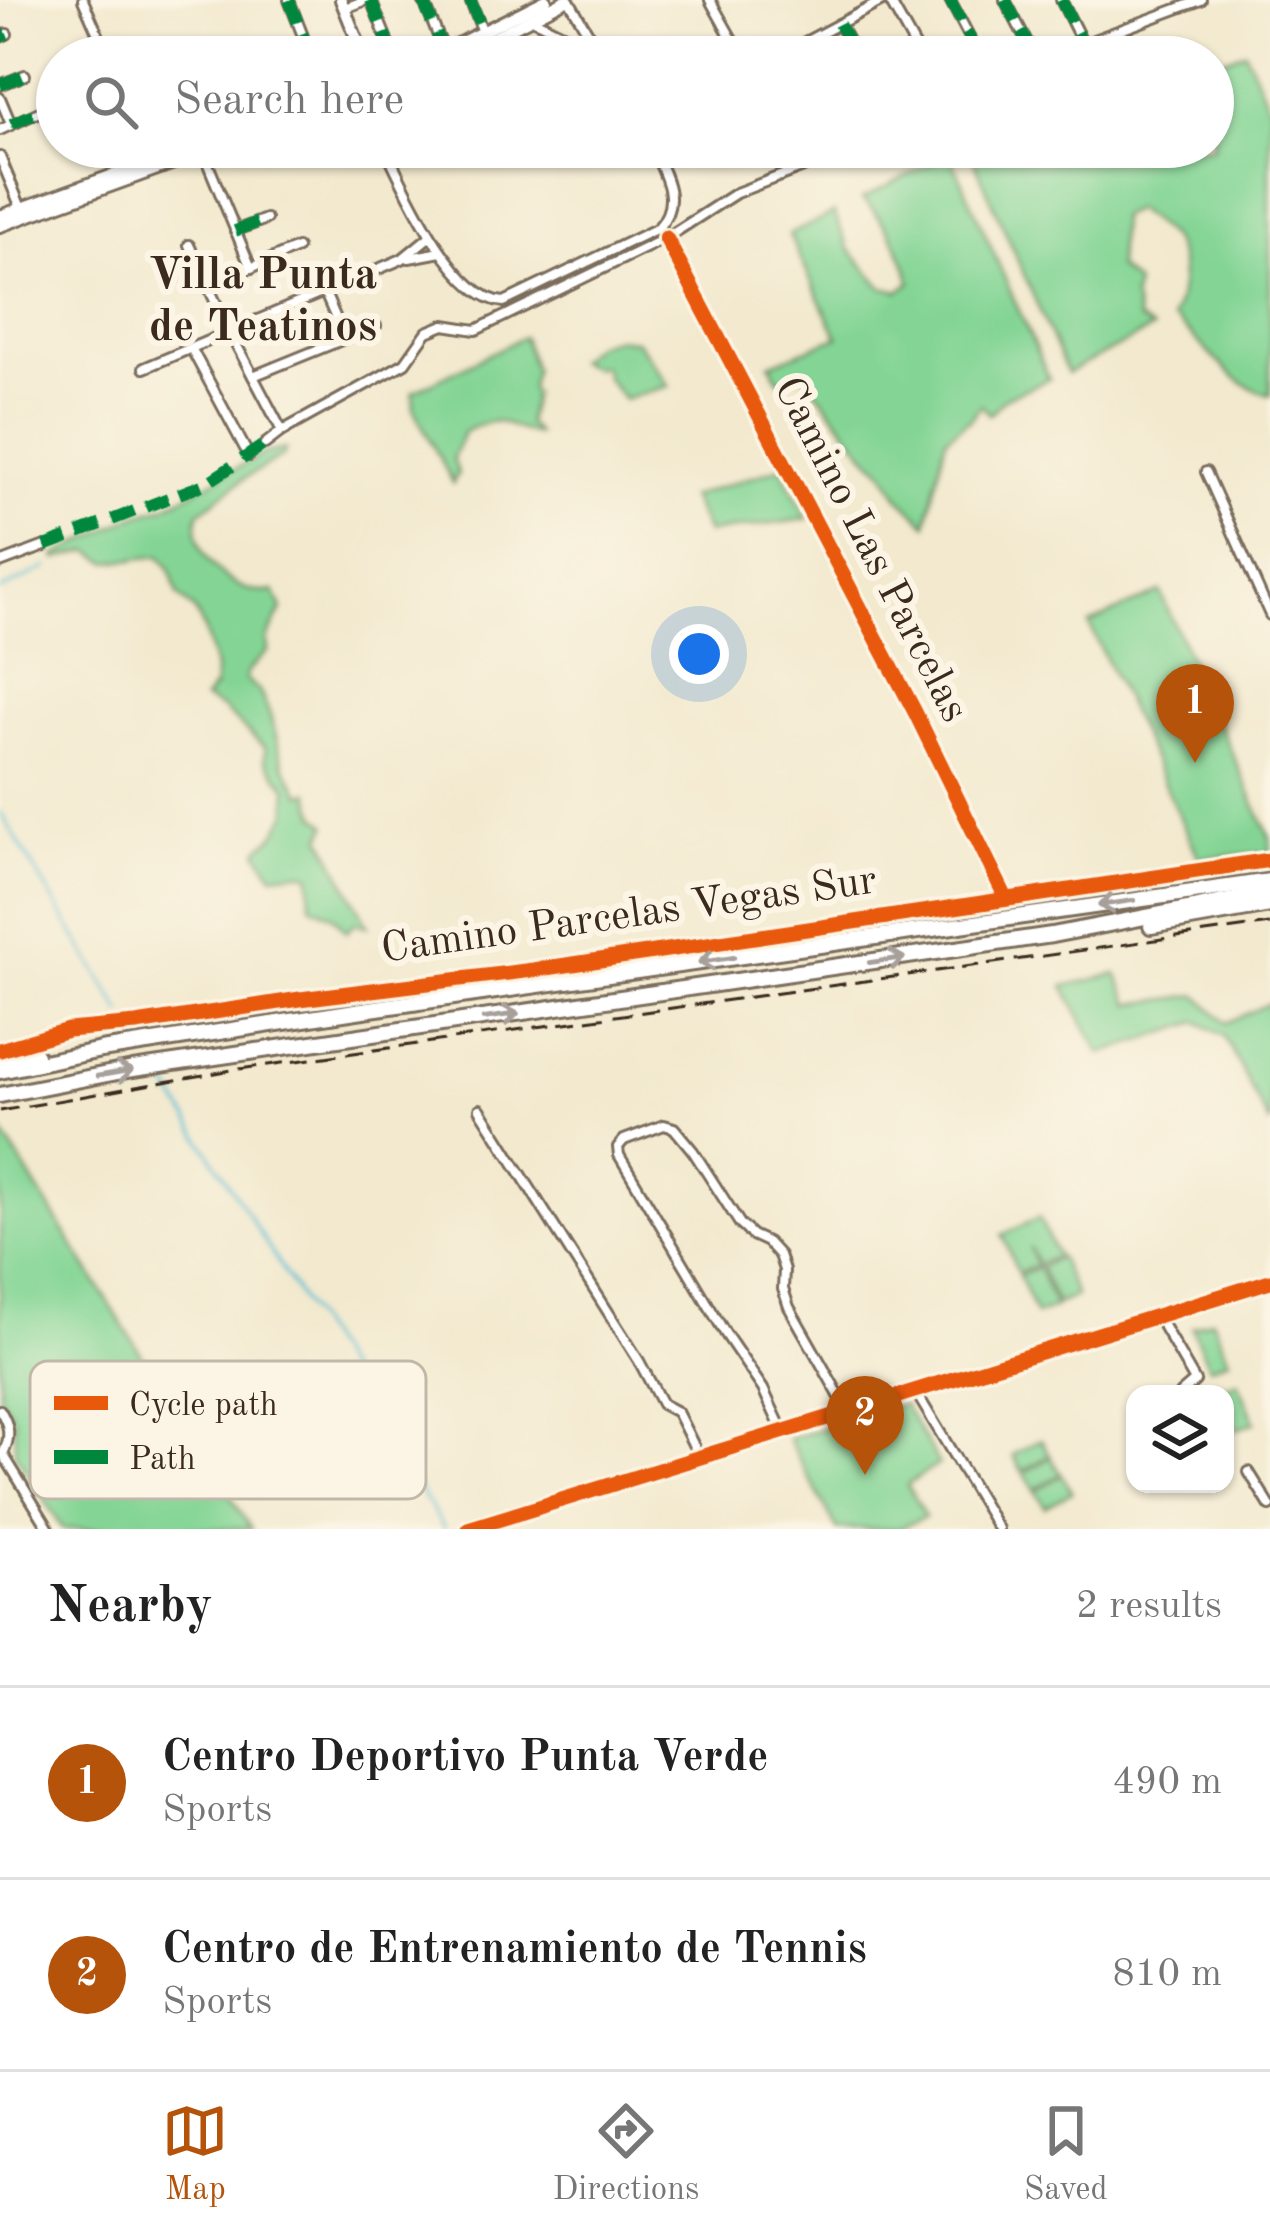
<!DOCTYPE html>
<html lang="en">
<head>
<meta charset="utf-8">
<style>
	:root { --surface:#fff; --page:#f2f2f2; --text:#222; --muted:#767676; --line:#e0e0e0; --accent:#b45309 }
	body { margin:0; font-family:"Old Standard TT",serif; background:var(--page); color:var(--text) }
	.controls { position:absolute; right:36px; bottom:36px; display:grid; overflow:hidden; border-radius:24px; box-shadow:0 3px 9px #0004 }
	.controls button { width:108px; height:108px; display:grid; place-items:center; padding:0; border:0; border-bottom:3px solid var(--line); background:var(--surface); color:var(--text); font:60px sans-serif }
	.you { position:absolute; left:699px; top:654px; width:42px; height:42px; margin:-30px; border:9px solid #fff; border-radius:50%; background:#1a73e8; box-shadow:0 0 0 18px #1a73e833 }
	.badge { display:grid; place-items:center; width:78px; height:78px; border-radius:50%; background:var(--accent); color:#fff; font-size:39px; font-weight:700 }
	.pin { position:absolute; translate:-50% -99px; filter:drop-shadow(0 3px 6px #0008) }
	.pin::after { content:''; position:absolute; top:63px; width:42px; height:36px; background:inherit; clip-path:polygon(0 0,100% 0,50% 100%) }
	.list { margin:0; padding:0; list-style:none }
	h2 { display:flex; justify-content:space-between; align-items:center; height:156px; margin:0; padding:0 48px; font-size:51px }
	h2 small { font-size:39px; font-weight:400; color:var(--muted) }
	.list li { display:grid; grid-template-columns:78px 1fr auto; gap:36px; align-items:center; box-sizing:border-box; height:192px; padding:0 48px; border-top:3px solid var(--line) }
	.list b { display:block; font-size:45px; white-space:nowrap }
	.list p { margin:0; font-size:39px; white-space:nowrap; color:var(--muted) }
	.list em { font-size:39px; font-style:normal; color:var(--muted) }
	.icon { flex:none; width:66px; height:66px; fill:none; stroke:currentColor; stroke-width:2; stroke-linecap:round; stroke-linejoin:round }
	.map { position:relative; flex:none; width:1270px; height:1529px; overflow:hidden }
	.search { position:absolute; background:var(--surface); box-shadow:0 3px 9px #0004; left:36px; right:36px; top:36px; height:132px; display:flex; align-items:center; gap:30px; box-sizing:border-box; padding:0 42px; border-radius:66px; color:var(--muted); font-size:45px }
	.sheet { height:540px; background:var(--surface) }
	nav { display:flex; justify-content:space-around; align-items:center; box-sizing:border-box; height:168px; border-top:3px solid var(--line); background:var(--surface); font-size:33px; color:var(--muted) }
	nav a { display:grid; justify-items:center; gap:6px }
	nav .on { color:var(--accent) }
	.map>svg:first-child { display:block }
</style>
</head>
<body>
<div class="map">
<svg width="1270" height="1529" viewBox="0 0 1270 1529">
	<rect width="100%" height="100%" fill="#fcf5e5"/>
	<filter id="ink" filterUnits="userSpaceOnUse"><feTurbulence type="fractalNoise" baseFrequency=".00833" numOctaves="2"/><feDisplacementMap in="SourceGraphic" scale="24" xChannelSelector="R" yChannelSelector="G"/><feConvolveMatrix kernelMatrix="1 2 1 2 8 2 1 2 1" color-interpolation-filters="sRGB"/></filter>
	<filter id="wash" filterUnits="userSpaceOnUse"><feTurbulence type="fractalNoise" baseFrequency=".004" numOctaves="4" result="noise"/><feDisplacementMap in="SourceGraphic" scale="48" xChannelSelector="R" yChannelSelector="G"/><feGaussianBlur stdDeviation="2.7" result="paint"/><feColorMatrix in="noise" values="0 0 0 0 0 0 0 0 0 0 0 0 0 0 0 0 0 1.4 0 .05"/><feComposite in="paint" operator="in"/></filter>
	<g filter="url(#wash)">
		<rect width="100%" height="100%" fill="#f2e9ce"/>
		<!-- green -->
		<g fill="#84d595" stroke="#60805a" stroke-width="3">
			<path d="M 1245,51 L 1270,109 L 1270,395 C 1229,385 1204,342 1172,318 C 1181,297 1186,262 1172,241 C 1164,229 1145,218 1134,209 L 1120,217 L 1117,268 L 1136,284 L 1133,296 L 1138,320 L 1152,329 L 1067,373 L 970,151 L 990,152 L 999,147 L 1213,147 L 1213,64 Z"/>
			<path d="M 950,154 L 1049,379 L 1006,397 L 989,414 L 981,405 L 970,419 L 946,437 L 927,524 L 899,497 L 883,470 L 870,459 L 804,375 L 778,380 L 770,364 L 838,337 L 789,235 L 834,213 L 849,249 L 882,287 L 900,291 L 911,282 C 904,253 885,219 862,199 Z"/>
			<path d="M 523,337 L 534,370 L 530,387 L 533,393 L 527,423 L 537,434 C 501,429 504,410 464,432 L 453,458 L 458,473 L 453,483 L 414,410 L 413,392 Z"/>
			<path d="M 617,338 L 637,341 L 669,386 L 624,399 L 606,378 L 603,366 L 593,368 L 576,361 L 595,344 Z"/>
			<path d="M 285,449 L 284,455 L 245,478 L 199,512 C 197,522 196,531 199,541 C 207,570 244,598 274,591 L 282,609 L 267,639 L 268,651 L 247,672 L 245,679 L 259,691 L 269,712 L 284,765 L 301,794 L 310,792 L 316,815 L 328,825 L 322,837 L 368,926 L 354,923 L 347,932 L 333,916 L 311,905 L 310,874 L 299,872 L 273,875 L 258,851 C 262,844 267,842 273,837 C 279,830 281,821 288,814 L 287,787 L 265,760 L 265,748 L 223,709 L 204,699 L 215,686 L 215,667 L 204,628 L 195,611 L 178,595 L 170,569 L 160,556 L 108,562 L 90,551 L 57,559 L 55,556 L 135,516 L 166,506 L 265,453 Z"/>
			<path d="M 781,467 L 807,519 L 707,533 L 690,497 Z"/>
			<path d="M 1160,592 L 1270,838 L 1270,852 L 1199,858 L 1089,624 Z"/>
			<path d="M 1117,974 L 1131,1004 L 1198,995 L 1226,1023 L 1270,1003 L 1270,1125 L 1224,1036 L 1198,1022 L 1101,1054 L 1064,986 Z"/>
			<path d="M 0,1129 L 251,1529 L 63,1529 L 15,1453 L 14,1418 L 0,1396 Z"/>
			<path d="M 1039,1218 L 1057,1256 L 1038,1264 L 1029,1247 L 1036,1266 L 1018,1273 L 1002,1235 Z"/>
			<path d="M 1059,1258 L 1076,1296 L 1057,1304 L 1040,1267 Z"/>
			<path d="M 1038,1268 L 1055,1307 L 1036,1315 L 1019,1276 Z"/>
			<path d="M 1212,1319 L 1229,1359 L 1209,1367 L 1192,1327 Z"/>
			<path d="M 1238,1381 L 1255,1422 L 1235,1430 L 1225,1407 L 1225,1394 L 1220,1394 L 1218,1389 Z"/>
			<path d="M 903,1404 L 939,1464 L 907,1485 L 925,1517 L 897,1529 L 837,1529 L 788,1439 Z"/>
			<path d="M 1041,1439 L 1050,1455 L 1022,1471 L 1013,1455 Z"/>
			<path d="M 1051,1457 L 1061,1474 L 1034,1489 L 1024,1473 Z"/>
			<path d="M 1062,1475 L 1072,1492 L 1045,1507 L 1035,1491 Z"/>
		</g>
		<g fill="none" stroke-linecap="round" stroke-linejoin="round">
			<!-- stream -->
			<g stroke="#55bcd3" stroke-width="3">
				<path d="M 0,591 L 48,567"/>
				<path d="M 0,812 L 122,1013"/>
				<path d="M 168,1086 L 444,1529"/>
			</g>
		</g>
	</g>
	<g filter="url(#ink)">
		<g fill="none" stroke-linecap="round" stroke-linejoin="round">
			<!-- street casing -->
			<g stroke="#7b6d5c" stroke-width="14">
				<g id="street">
					<path d="M 83,0 L 108,57"/>
					<path d="M 289,0 L 311,57"/>
					<path d="M 371,0 L 394,57"/>
					<path d="M 423,0 L 444,50"/>
					<path d="M 470,0 L 483,32"/>
					<path d="M 569,0 L 602,57"/>
					<path d="M 710,0 L 742,57"/>
					<path d="M 889,0 L 921,57"/>
					<path d="M 950,0 L 980,57"/>
					<path d="M 1005,0 L 1035,57"/>
					<path d="M 1061,0 L 1083,44"/>
					<path d="M 345,8 L 366,0"/>
					<path d="M 532,19 L 600,52"/>
					<path d="M 839,24 L 857,57"/>
					<path d="M 0,37 L 7,34"/>
					<path d="M 154,48 L 158,57"/>
					<path d="M 777,57 L 884,0"/>
					<path d="M 1048,57 L 1201,0"/>
					<path d="M 0,85 L 25,75"/>
					<path d="M 0,98 L 11,124"/>
					<path d="M 0,130 L 39,112"/>
					<path d="M 385,147 C 405,189 453,298 504,302 L 658,228 C 682,201 665,176 652,147"/>
					<path d="M 203,152 L 251,268"/>
					<path d="M 0,157 L 21,208"/>
					<path d="M 235,231 L 266,219"/>
					<path d="M 666,238 L 915,712 L 1006,898"/>
					<path d="M 189,245 L 229,331 L 282,431"/>
					<path d="M 409,258 L 441,252"/>
					<path d="M 209,286 L 297,248"/>
					<path d="M 324,291 L 344,337"/>
					<path d="M 191,348 L 249,456"/>
					<path d="M 144,368 L 402,259 L 429,237"/>
					<path d="M 253,376 L 376,326"/>
					<path d="M 265,444 L 282,431 L 405,363 L 427,332 L 444,325 L 476,330 L 666,238 L 736,193 L 801,168 L 839,147"/>
					<path d="M 1206,472 L 1270,615"/>
					<path d="M 0,563 L 45,546"/>
					<path d="M 480,1109 L 639,1361 L 662,1404 L 677,1412 L 699,1456"/>
					<path d="M 1157,1315 L 1195,1381 L 1180,1394"/>
					<path d="M 914,1389 L 998,1529"/>
					<path d="M 0,1410 C 10,1426 11,1437 3,1454 L 49,1529"/>
					<path d="M 783,1432 L 763,1389 L 725,1333 L 619,1155 L 618,1147 L 624,1140 L 664,1125 L 674,1128 L 693,1151 L 740,1224 L 752,1235 L 767,1242 L 779,1255 L 784,1270 L 783,1289 L 789,1307 L 849,1413"/>
					<path d="M 1249,1472 L 1270,1506"/>
					<path d="M 468,1529 L 1270,1281"/>
				</g>
			</g>
			<!-- secondary casing -->
			<g stroke="#7b6d5c" stroke-width="16">
				<g id="secondary">
					<path d="M 341,0 L 364,57"/>
					<path d="M 0,1050 L 68,1030 L 136,1024 L 300,999 L 533,970 L 1270,860"/>
				</g>
			</g>
			<!-- primary casing -->
			<g stroke="#7b6d5c" stroke-width="16">
				<g id="primary">
					<path d="M 432,57 L 546,0"/>
					<path d="M 456,57 L 566,0"/>
					<path d="M 0,216 L 191,147"/>
					<path d="M 0,226 L 218,147"/>
				</g>
			</g>
			<!-- highway casing -->
			<g stroke="#7b6d5c" stroke-width="20">
				<g id="highway">
					<path d="M 1151,926 L 1270,905"/>
					<path d="M 0,1057 L 36,1055"/>
					<path d="M 0,1071 L 101,1050 L 363,1010 L 1270,881"/>
					<path d="M 0,1095 L 133,1069 L 1052,935 L 1270,893"/>
				</g>
			</g>
			<!-- street -->
			<use href="#street" stroke="#fff" stroke-width="8"/>
			<!-- secondary -->
			<use href="#secondary" stroke="#fff" stroke-width="10"/>
			<!-- primary -->
			<use href="#primary" stroke="#fff" stroke-width="10"/>
			<!-- highway -->
			<use href="#highway" stroke="#fff" stroke-width="14"/>
			<!-- rail -->
			<path stroke="#3b2a1e" stroke-width="3" stroke-dasharray="18 9" stroke-linecap="butt" d="M 0,1111 L 232,1070 L 1270,924"/>
			<!-- quiet -->
			<g stroke="#00873e" stroke-width="12" stroke-dasharray="24 12" stroke-linecap="butt">
				<path d="M 289,0 L 311,57"/>
				<path d="M 371,0 L 394,57"/>
				<path d="M 423,0 L 444,52"/>
				<path d="M 470,0 L 484,33"/>
				<path d="M 950,0 L 980,57"/>
				<path d="M 1005,0 L 1035,57"/>
				<path d="M 1061,0 L 1083,44"/>
				<path d="M 839,24 L 857,57"/>
				<path d="M 0,37 L 7,34"/>
				<path d="M 154,48 L 158,57"/>
				<path d="M 0,85 L 25,75"/>
				<path d="M 11,124 L 39,112"/>
				<path d="M 235,231 L 266,219"/>
				<path d="M 45,546 L 207,483 L 265,444"/>
			</g>
			<!-- cycleway casing -->
			<g stroke="#fcf5e5" stroke-width="22">
				<g id="cycleway">
					<path d="M 666,238 L 915,712 L 1006,898"/>
					<path d="M 0,1050 L 68,1030 L 136,1024 L 300,999 L 533,970 L 1270,860"/>
					<path d="M 468,1529 L 1270,1281"/>
				</g>
			</g>
			<!-- cycleway -->
			<use href="#cycleway" stroke="#e8590c" stroke-width="15"/>
		</g>
		<!-- one-way arrows -->
		<defs><path id="oneway-shaft" d="M-6 0H5M1.5-3L5.5 0L1.5 3" fill="none" stroke-width="1.6" stroke-linecap="round" stroke-linejoin="round" transform="scale(3)"/></defs>
		<g stroke="#a79f9a">
			<use href="#oneway-shaft" transform="translate(1116 903) rotate(172)"/>
			<use href="#oneway-shaft" transform="translate(716 960) rotate(172)"/>
			<use href="#oneway-shaft" transform="translate(887 960) rotate(-8)"/>
			<use href="#oneway-shaft" transform="translate(501 1016) rotate(-8)"/>
			<use href="#oneway-shaft" transform="translate(115 1073) rotate(-10)"/>
		</g>
	</g>
	<g text-anchor="middle" dominant-baseline="central" stroke-width="12" stroke-linejoin="round" paint-order="stroke">
		<!-- street labels -->
		<g font-size="42" fill="#3b2a1e" stroke="#fcf5e5">
			<text transform="translate(870 550) rotate(63)">Camino Las Parcelas</text>
			<text transform="translate(629 916) rotate(-8)">Camino Parcelas Vegas Sur</text>
		</g>
		<!-- neighbourhood labels -->
		<g font-size="45" font-weight="bold" fill="#3b2a1e" stroke="#fcf5e5">
			<text x="263" y="276">Villa Punta<tspan x="263" dy="52">de Teatinos</tspan></text>
		</g>
	</g>
	<!-- legend -->
	<rect x="30" y="1361" width="396" height="138" rx="18" fill="#fcf5e5" stroke="#c2b8a9" stroke-width="3"/>
	<rect x="54" y="1396" width="54" height="14" fill="#e8590c"/>
	<rect x="54" y="1450" width="54" height="14" fill="#00873e"/>
	<g font-size="33" fill="#3b2a1e">
		<text x="129" y="1415">Cycle path</text>
		<text x="129" y="1469">Path</text>
	</g>
</svg>
<div class="controls">
<button><svg class="icon" aria-label="layers" viewBox="0 0 24 24"><path d="M12 4l9 5-9 5-9-5zM3 14l9 5 9-5"/></svg></button>
</div>
<div class="you"></div>
<div class="pin badge" style="left:1195px;top:763px">1</div>
<div class="pin badge" style="left:865px;top:1475px">2</div>
<div class="search"><svg class="icon" aria-label="search" viewBox="0 0 24 24"><circle cx="10" cy="10" r="6"/><path d="M15 15l6 6"/></svg>Search here</div>
</div>
<section class="sheet">
<h2>Nearby<small>2 results</small></h2>
<ul class="list">
<li><span class="badge">1</span><div><b>Centro Deportivo Punta Verde</b><p>Sports</p></div><em>490 m</em></li>
<li><span class="badge">2</span><div><b>Centro de Entrenamiento de Tennis</b><p>Sports</p></div><em>810 m</em></li>
</ul>
</section>
<nav>
<a class="on"><svg class="icon" aria-label="map" viewBox="0 0 24 24"><path d="M3 6l6-2 6 2 6-2v14l-6 2-6-2-6 2zM9 4v14M15 6v14"/></svg>Map</a>
<a><svg class="icon" aria-label="directions" viewBox="0 0 24 24"><path d="M12 3l9 9-9 9-9-9zM9 14v-3h6M13 9l2 2-2 2"/></svg>Directions</a>
<a><svg class="icon" aria-label="saved" viewBox="0 0 24 24"><path d="M7 4h10v16l-5-4-5 4z"/></svg>Saved</a>
</nav>
</body>
</html>
